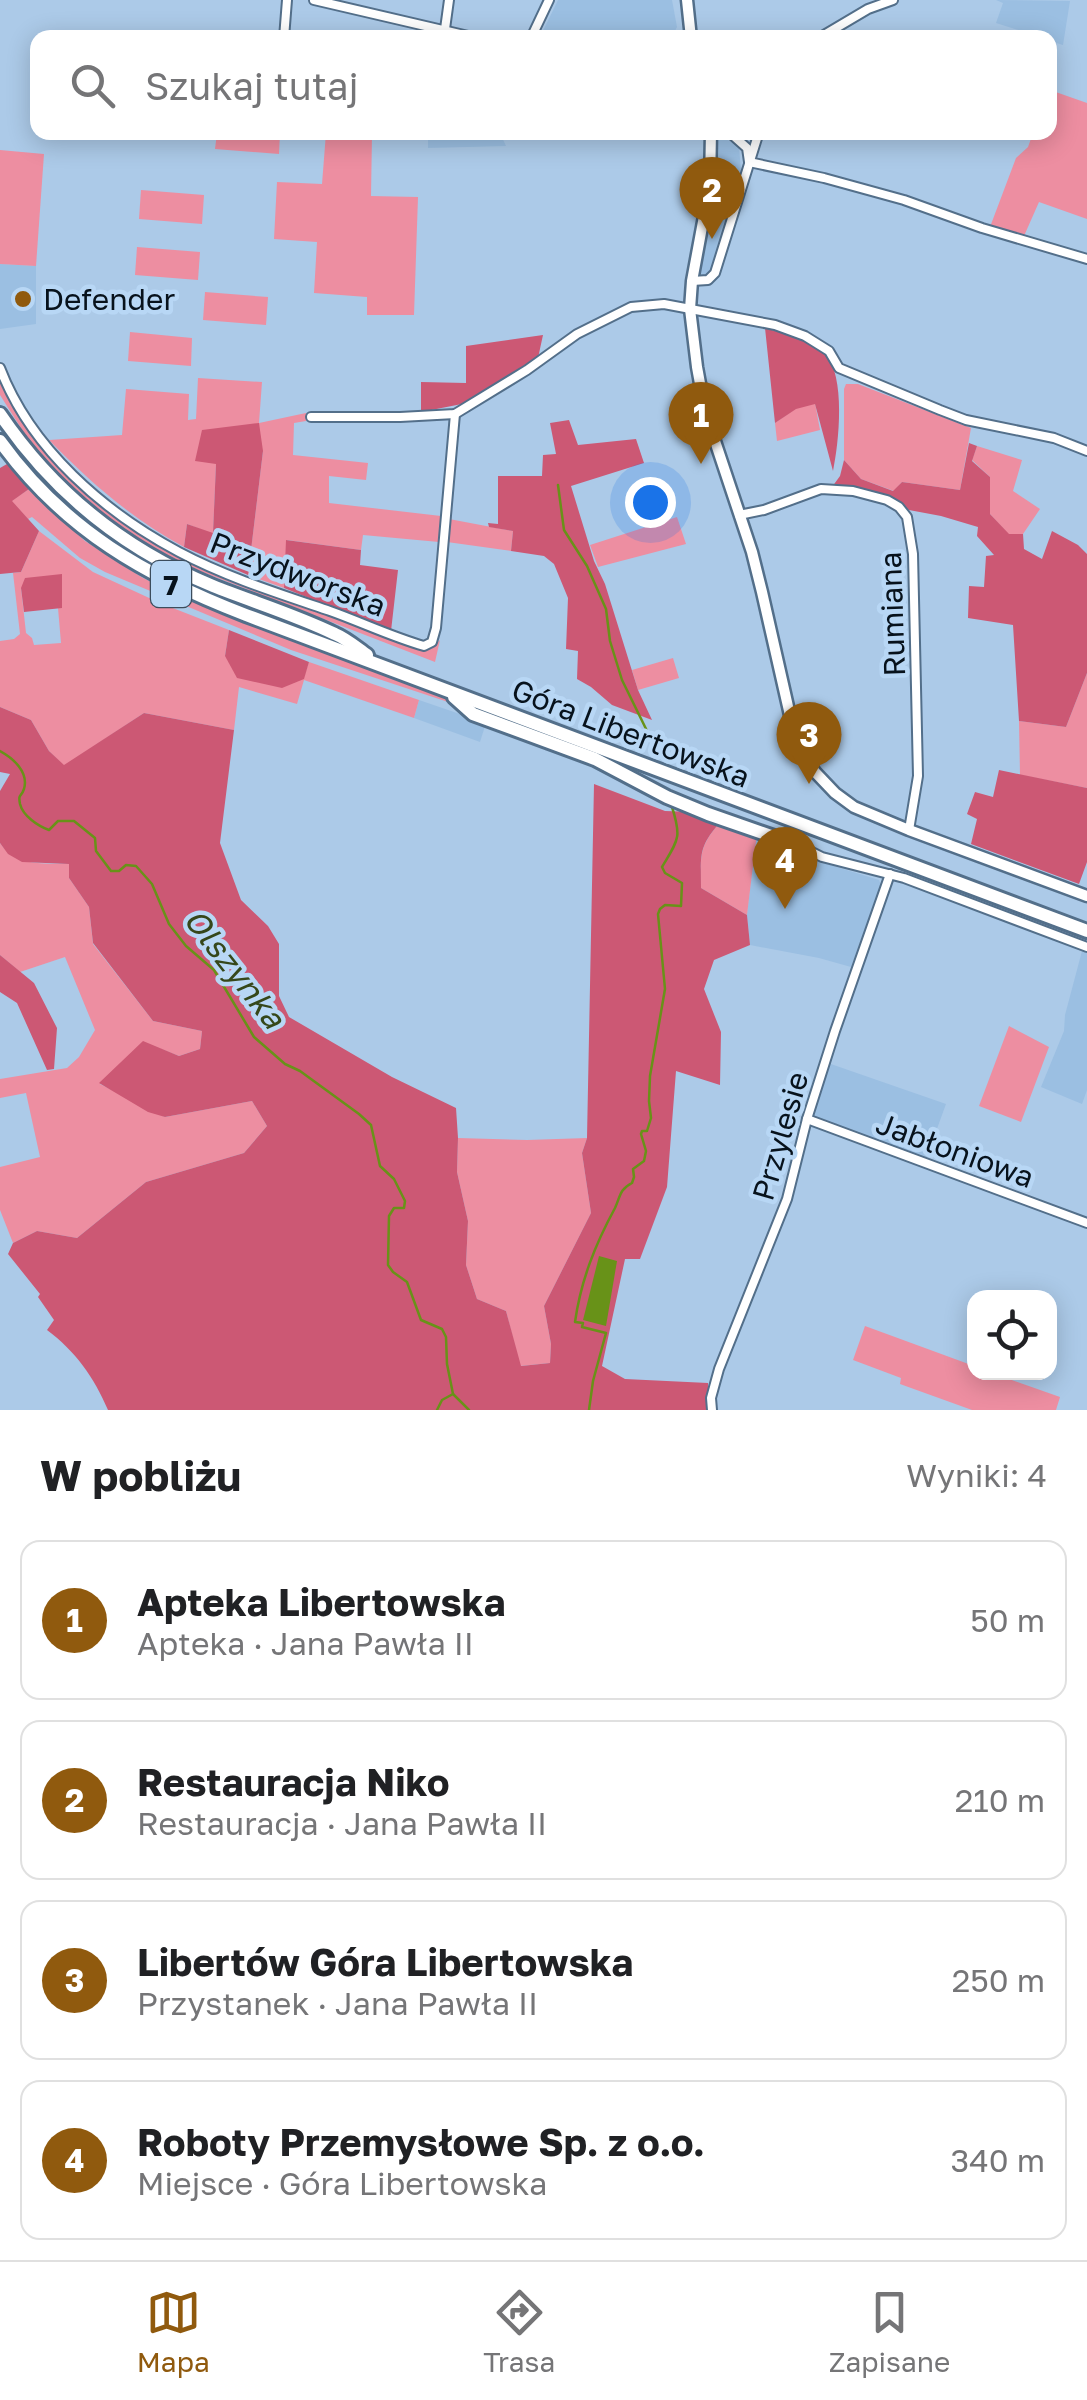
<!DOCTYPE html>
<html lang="pl">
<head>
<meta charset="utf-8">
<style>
	:root { --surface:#fff; --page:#f2f2f2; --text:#202124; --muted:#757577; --line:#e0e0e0; --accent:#905a0e }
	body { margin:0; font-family:"Golos Text",sans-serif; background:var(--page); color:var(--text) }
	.controls { position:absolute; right:30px; bottom:30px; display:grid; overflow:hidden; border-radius:20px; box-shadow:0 5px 25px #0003 }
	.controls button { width:90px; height:90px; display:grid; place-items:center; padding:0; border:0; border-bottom:2px solid var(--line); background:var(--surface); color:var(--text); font:50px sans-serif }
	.you { position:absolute; left:650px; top:502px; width:35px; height:35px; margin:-25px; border:8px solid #fff; border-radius:50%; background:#1a73e8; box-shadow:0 0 0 15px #1a73e833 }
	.badge { display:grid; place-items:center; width:65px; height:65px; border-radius:50%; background:var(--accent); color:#fff; font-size:32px; font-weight:700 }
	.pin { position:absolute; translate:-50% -82px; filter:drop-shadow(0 2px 5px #0008) }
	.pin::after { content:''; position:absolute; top:52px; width:35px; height:30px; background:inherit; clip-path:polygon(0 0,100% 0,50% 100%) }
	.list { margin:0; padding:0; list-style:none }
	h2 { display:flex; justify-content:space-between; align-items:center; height:130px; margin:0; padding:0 40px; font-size:42px }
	h2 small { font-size:32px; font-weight:400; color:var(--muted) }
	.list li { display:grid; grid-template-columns:65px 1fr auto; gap:30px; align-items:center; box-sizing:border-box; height:160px; margin:0 20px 20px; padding:0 20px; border:2px solid var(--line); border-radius:20px }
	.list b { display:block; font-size:38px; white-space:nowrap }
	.list p { margin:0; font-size:32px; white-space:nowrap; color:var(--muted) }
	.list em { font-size:32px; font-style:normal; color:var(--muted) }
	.icon { flex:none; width:55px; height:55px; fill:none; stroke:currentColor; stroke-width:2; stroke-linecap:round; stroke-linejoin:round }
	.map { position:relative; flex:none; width:1087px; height:1410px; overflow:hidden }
	.search { position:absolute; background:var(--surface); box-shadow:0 5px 25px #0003; left:30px; right:30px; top:30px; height:110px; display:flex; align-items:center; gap:25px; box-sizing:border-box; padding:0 35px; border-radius:20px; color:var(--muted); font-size:38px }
	.sheet { height:850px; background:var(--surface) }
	nav { display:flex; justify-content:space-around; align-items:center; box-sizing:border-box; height:140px; border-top:2px solid var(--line); background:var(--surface); font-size:28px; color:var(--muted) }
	nav a { display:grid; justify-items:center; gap:5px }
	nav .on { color:var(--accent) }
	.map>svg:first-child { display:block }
</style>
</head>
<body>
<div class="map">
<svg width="1087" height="1410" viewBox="0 0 1087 1410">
	<rect width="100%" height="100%" fill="#accae8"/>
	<!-- built -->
	<g fill="#9bbfe2">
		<path d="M 558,0 L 672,0 L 677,27 L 672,37 L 540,37 Z"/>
		<path d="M 996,0 L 1070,1 L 1063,45 L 1050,41 L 1050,38 L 1040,37 L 996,23 L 1003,3 Z"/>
		<path d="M 428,132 L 500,133 L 506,146 L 428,148 Z"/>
		<path d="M 717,133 L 739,147 L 741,171 L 713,268 L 707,277 L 695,277 L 714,179 Z"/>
		<path d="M 0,264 L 36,266 L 36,324 L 0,329 Z"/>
		<path d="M 419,700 L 486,723 L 480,742 L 414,718 Z"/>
		<path d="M 756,838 L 814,860 L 879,880 L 881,885 L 851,967 L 819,958 L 750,945 L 747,915 Z"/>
		<path d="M 1082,951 L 1087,953 L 1087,1090 L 1082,1104 L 1041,1087 L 1064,1031 L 1065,1015 Z"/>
		<path d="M 828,1063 L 946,1104 L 926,1159 L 813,1117 Z"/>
	</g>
	<!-- green -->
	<g fill="#ed8ea1" fill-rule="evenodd">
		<path d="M 1050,90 L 1087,103 L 1087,219 L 1039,202 L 1024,236 L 990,227 L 1016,158 L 1028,147 L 1033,133 L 1050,132 Z"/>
		<path d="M 353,132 L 372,135 L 371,196 L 418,197 L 414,315 L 367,315 L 367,297 L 314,293 L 317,242 L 274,239 L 277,182 L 322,184 L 326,133 Z"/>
		<path d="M 217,133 L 280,133 L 279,154 L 215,149 Z"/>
		<path d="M 0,150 L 44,154 L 36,266 L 0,264 Z"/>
		<path d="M 141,190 L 204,195 L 202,224 L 139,219 Z"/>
		<path d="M 137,247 L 200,252 L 198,280 L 135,275 Z"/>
		<path d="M 205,292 L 268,297 L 266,325 L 203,320 Z"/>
		<path d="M 130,332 L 192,338 L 191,366 L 128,361 Z"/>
		<path d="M 0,378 L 17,413 L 37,439 L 129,524 L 170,551 L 201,566 L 360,624 L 422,649 L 431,649 L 440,640 L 435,662 L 184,565 L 119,527 L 62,478 L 31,444 L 0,395 Z"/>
		<path d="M 198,378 L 262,382 L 259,423 L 306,413 L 306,421 L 294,423 L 293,455 L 368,463 L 366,480 L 329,476 L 329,503 L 441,516 L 439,542 L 363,535 L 361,550 L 287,540 L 284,588 L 248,575 L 263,451 L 216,464 L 213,534 L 187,524 L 184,547 C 132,519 90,482 49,440 L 122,435 L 126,389 L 189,394 L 188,420 L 196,419 Z"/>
		<path d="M 846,384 L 858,384 L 971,428 L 960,490 L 902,482 L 894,491 L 861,479 L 844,460 L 844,389 Z"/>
		<path d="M 815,403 L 820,430 L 777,441 L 775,423 L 796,408 Z"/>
		<path d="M 977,446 L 1022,460 L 1013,491 L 1040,509 L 1023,534 L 1009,535 L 990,514 L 990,477 L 972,460 Z"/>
		<path d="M 29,489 L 85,541 L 143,578 L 183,597 L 299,643 L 489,714 L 487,718 L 445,701 L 291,650 L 105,572 L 80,558 L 32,517 L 28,519 L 11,501 Z"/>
		<path d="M 677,517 L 686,544 L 598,567 L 590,545 Z"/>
		<path d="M 449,519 L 513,531 L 511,551 L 447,542 Z"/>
		<path d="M 39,531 L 93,572 L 160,603 L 229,630 L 225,656 L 303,679 L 309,662 L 419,700 L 414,718 L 304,680 L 297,704 L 239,687 L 234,730 L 144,713 L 64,766 L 49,751 L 31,720 L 0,707 L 0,641 L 14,639 L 20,634 L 13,573 L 21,572 ZM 21,588 L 62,607 L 58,608 L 61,643 L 34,645 L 32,638 L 26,633 Z"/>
		<path d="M 673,658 L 679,678 L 638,690 L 632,670 Z"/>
		<path d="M 1087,673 L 1087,788 L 1020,775 L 1019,721 L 1066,727 Z"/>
		<path d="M 721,821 L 757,833 L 747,915 L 701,888 C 701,854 698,848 721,821 Z"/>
		<path d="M 0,843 C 17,867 43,863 69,864 L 69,878 L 89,907 L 93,944 L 153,1021 L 202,1031 L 200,1049 L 179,1056 L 143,1042 L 100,1084 L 165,1117 L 252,1101 L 267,1126 L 244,1153 L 146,1182 L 77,1238 L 37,1231 L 13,1243 L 0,1210 L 0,1167 L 40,1157 L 26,1093 L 0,1098 L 0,1079 L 67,1068 L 79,1057 L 95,1030 L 65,957 L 20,972 L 0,955 Z"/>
		<path d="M 1009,1026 L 1049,1047 L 1021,1122 L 979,1106 Z"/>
		<path d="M 458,1138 L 527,1140 L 587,1138 L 582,1153 L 591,1213 L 544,1306 L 551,1344 L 550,1363 L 520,1366 L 506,1311 L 477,1299 L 466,1265 L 468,1221 L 457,1172 Z"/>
		<path d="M 865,1326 L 974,1366 L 974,1372 L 992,1373 L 1060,1397 L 1056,1410 L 972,1410 L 900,1384 L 901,1378 L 853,1360 Z"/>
	</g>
	<!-- forest -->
	<g fill="#cc5874">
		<path d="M 765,328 C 784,334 810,339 825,353 C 846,376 839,443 833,471 L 815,404 L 796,409 L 775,423 Z"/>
		<path d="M 543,335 L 538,358 L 467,403 L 421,412 L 421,382 L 466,383 L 466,346 Z"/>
		<path d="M 569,420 L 578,445 L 636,439 L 644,463 L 571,486 L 594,561 L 605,584 L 638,690 L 652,720 L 612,705 L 591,687 L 577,679 L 578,651 L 566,649 L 568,598 L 554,564 L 544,556 L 511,551 L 513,531 L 489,527 L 488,523 L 498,524 L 498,476 L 542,476 L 543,455 L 556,454 L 550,423 Z"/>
		<path d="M 259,423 L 263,451 L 248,575 L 184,547 L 187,524 L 213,533 L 216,464 L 195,461 L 202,430 Z"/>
		<path d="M 969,443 L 977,446 L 972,461 L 990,477 L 990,514 L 1009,534 L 1023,534 L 1024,549 L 1042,559 L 1052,531 L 1078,545 L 1087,554 L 1087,673 L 1066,727 L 1019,721 L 1013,625 L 968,618 L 969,586 L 984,587 L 986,556 L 994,555 L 977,536 L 978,527 L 941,516 L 909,510 L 887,495 L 873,491 L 832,487 L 840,476 L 844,460 L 861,479 L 893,491 L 902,482 L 960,490 Z"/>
		<path d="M 7,464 L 29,489 L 12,501 L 39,531 L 21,572 L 0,574 L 0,468 Z"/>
		<path d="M 286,540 L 361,550 L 360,565 L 398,570 L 391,631 L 284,588 Z"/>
		<path d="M 62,574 L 62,608 L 24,612 L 21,588 L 25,578 Z"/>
		<path d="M 229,630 L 309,662 L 304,679 L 282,688 L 237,678 L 225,656 Z"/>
		<path d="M 0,707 L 31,720 L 49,751 L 64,765 L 144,713 L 234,730 L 220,843 L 241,900 L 268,926 L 279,944 L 279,996 L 289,1017 L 392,1077 L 456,1108 L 458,1138 L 457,1172 L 468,1221 L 466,1265 L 477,1299 L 506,1311 L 521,1366 L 550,1363 L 551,1344 L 544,1306 L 591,1213 L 582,1153 L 587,1138 L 594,784 L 665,811 L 695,812 L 721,821 C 698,848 701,853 701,888 L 747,915 L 750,945 L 714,960 L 704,989 L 721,1032 L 720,1085 L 676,1071 L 667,1187 L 640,1259 L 625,1259 L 602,1366 L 625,1379 L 708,1383 L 709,1410 L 108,1410 C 94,1377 75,1351 47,1330 L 54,1320 L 38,1297 L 40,1294 L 8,1254 L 13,1243 L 37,1231 L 77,1238 L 146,1182 L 244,1153 L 267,1126 L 252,1101 L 165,1117 L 148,1112 L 99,1083 L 143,1041 L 179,1056 L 200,1049 L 202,1031 L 153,1021 L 93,943 L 89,907 L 69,878 L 69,864 L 22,862 L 8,854 L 0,843 L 0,791 L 10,774 L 0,772 Z"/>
		<path d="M 999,770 L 1087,788 L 1087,862 L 1079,884 L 971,844 L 977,819 L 967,814 L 975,792 L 993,797 Z"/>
		<path d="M 0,955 L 34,983 L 57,1028 L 54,1069 L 47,1070 L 17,1003 L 0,992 Z"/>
	</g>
	<!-- water -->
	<path fill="#689218" d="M 599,1256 L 617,1261 L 606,1326 L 583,1320 Z"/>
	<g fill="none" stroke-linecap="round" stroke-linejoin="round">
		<!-- stream -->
		<g stroke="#689218" stroke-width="2.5">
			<path d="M 558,485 L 564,530 L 587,566 L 606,609 L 610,641 L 622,680 L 650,737"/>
			<path d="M 0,751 C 13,758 29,772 24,789 C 21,798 18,793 20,804 C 23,816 38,826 49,830 L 58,821 L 74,821 L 95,838 L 96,851 L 111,871 L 119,871 L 126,865 L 136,866 L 152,884 L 169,924 L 186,946 L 214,970 L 254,1037 L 285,1064 L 300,1071 L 359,1114 L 371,1125 L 380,1166 L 394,1179 L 405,1201 L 404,1208 L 394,1208 L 389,1216 L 388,1265 L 393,1272 L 407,1282 L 421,1320 L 442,1329 L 446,1337 L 447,1364 L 453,1394 L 469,1410"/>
			<path d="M 437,1410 L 442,1400 L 453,1394"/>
			<path d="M 589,1410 L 593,1381 L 606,1333 L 582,1327 L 583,1323 L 575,1322 C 581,1280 595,1245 615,1208 C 621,1195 619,1190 632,1183 L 634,1177 L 633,1169 L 644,1161 L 646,1151 L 641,1134 L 642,1131 L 647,1131 L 651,1118 L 649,1101 L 650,1076 L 665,989 L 658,914 L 660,909 L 665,905 L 681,906 L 682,883 L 665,873 L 662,867 C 678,840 682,838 672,807"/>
		</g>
		<!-- street casing -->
		<g stroke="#536f8a" stroke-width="12">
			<g id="street">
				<path d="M 314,0 L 477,38"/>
				<path d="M 445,29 L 449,0"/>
				<path d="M 284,38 L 287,0"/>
				<path d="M 531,38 L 549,0"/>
				<path d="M 819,38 L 868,9 L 893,0"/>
				<path d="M 729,132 L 747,148 L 749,162 L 824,178 L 904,200 L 982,228 L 1087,259"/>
				<path d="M 692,281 L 708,280 L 715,273 L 759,132"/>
				<path d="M 0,368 C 31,449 104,512 179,552 C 226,577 280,594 330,611 C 361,622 392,637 424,646 L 432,642 L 436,628 L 455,414"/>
				<path d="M 311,417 L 400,417 L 455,414 L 527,370 L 577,334 L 631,307 L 664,304 L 775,325 L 805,336 L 829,351 L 839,368 L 940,410 L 966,420 L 1054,438 L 1087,451"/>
				<path d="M 739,515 L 764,510 L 821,489 L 853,491 L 887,500 L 899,507 L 907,517 L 913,554 L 918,776 L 909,830"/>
				<path d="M 800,846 L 822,857 L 904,878 L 1087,947"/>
				<path d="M 807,1119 L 1087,1223"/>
				<path d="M 712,1410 L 711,1398 L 719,1369 L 787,1199 L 807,1119 L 835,1031 L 890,874"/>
			</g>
		</g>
		<!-- secondary casing -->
		<g stroke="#536f8a" stroke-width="15">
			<g id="secondary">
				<path d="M 687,0 L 691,38"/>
				<path d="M 711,132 L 710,184 L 692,281 L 690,309 L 697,367 L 705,411 L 752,552 L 762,592 L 792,724 L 801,750 L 815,772 L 835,793 L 854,807 L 909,830 L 1087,896"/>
			</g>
		</g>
		<!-- highway casing -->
		<g stroke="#536f8a" stroke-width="18">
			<g id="highway">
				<path d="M 0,414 C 53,492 125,550 213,586 C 253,602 296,615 335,634 C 347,639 357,648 367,655"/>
				<path d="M 0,441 C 64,530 147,577 246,615 L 1087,931"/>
				<path d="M 454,697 L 473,714 L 595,759 L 667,797 L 708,814 L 800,846"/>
			</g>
		</g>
		<!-- street -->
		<use href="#street" stroke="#fff" stroke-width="8"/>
		<!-- secondary -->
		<use href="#secondary" stroke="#fff" stroke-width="10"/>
		<!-- highway -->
		<use href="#highway" stroke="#fff" stroke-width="12"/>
	</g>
	<!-- markers -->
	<circle fill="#905a0e" stroke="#b8d7f5" stroke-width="4" cx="23" cy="299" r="10"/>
	<g text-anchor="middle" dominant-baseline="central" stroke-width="9" stroke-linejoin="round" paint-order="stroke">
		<!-- shield labels -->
		<rect fill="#b8d7f5" stroke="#3c4d5d" stroke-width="2.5" x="151" y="561" width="40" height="46" rx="8"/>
		<g font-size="28" font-weight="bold" fill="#07121c">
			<text x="171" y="584">7</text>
		</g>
		<!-- poi labels -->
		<g font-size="30" fill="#07121c" stroke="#b8d7f5" text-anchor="start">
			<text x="43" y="299">Defender</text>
		</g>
		<!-- street labels -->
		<g font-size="30" fill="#07121c" stroke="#b8d7f5">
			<text transform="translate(298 574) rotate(21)">Przydworska</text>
			<text transform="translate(892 614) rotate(-92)">Rumiana</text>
			<text transform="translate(631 733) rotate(21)">Góra Libertowska</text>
			<text transform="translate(780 1136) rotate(-74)">Przylesie</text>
			<text transform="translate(955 1150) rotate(20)">Jabłoniowa</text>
		</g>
		<!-- water labels -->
		<g font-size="32" font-style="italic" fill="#35471a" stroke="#b8d7f5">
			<text transform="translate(235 968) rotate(52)">Olszynka</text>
		</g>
	</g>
</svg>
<div class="controls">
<button><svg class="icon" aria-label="locate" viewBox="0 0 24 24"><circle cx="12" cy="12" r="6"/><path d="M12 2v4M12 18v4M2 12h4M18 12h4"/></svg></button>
</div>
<div class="you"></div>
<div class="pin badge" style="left:701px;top:464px">1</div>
<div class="pin badge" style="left:712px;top:239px">2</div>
<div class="pin badge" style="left:809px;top:784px">3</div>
<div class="pin badge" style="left:785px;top:909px">4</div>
<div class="search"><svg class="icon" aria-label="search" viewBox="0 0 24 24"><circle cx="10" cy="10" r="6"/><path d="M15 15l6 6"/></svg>Szukaj tutaj</div>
</div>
<section class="sheet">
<h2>W pobliżu<small>Wyniki: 4</small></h2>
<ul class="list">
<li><span class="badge">1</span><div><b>Apteka Libertowska</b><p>Apteka · Jana Pawła II</p></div><em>50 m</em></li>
<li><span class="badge">2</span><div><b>Restauracja Niko</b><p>Restauracja · Jana Pawła II</p></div><em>210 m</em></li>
<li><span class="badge">3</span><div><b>Libertów Góra Libertowska</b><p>Przystanek · Jana Pawła II</p></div><em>250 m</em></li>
<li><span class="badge">4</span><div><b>Roboty Przemysłowe Sp. z o.o.</b><p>Miejsce · Góra Libertowska</p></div><em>340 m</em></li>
</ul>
</section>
<nav>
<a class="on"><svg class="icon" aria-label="map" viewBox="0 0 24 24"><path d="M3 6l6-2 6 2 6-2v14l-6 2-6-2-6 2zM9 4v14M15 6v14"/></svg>Mapa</a>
<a><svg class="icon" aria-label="directions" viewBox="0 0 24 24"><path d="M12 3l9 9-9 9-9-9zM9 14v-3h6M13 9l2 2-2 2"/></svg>Trasa</a>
<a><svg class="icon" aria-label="saved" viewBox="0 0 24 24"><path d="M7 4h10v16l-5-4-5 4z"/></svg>Zapisane</a>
</nav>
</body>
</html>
